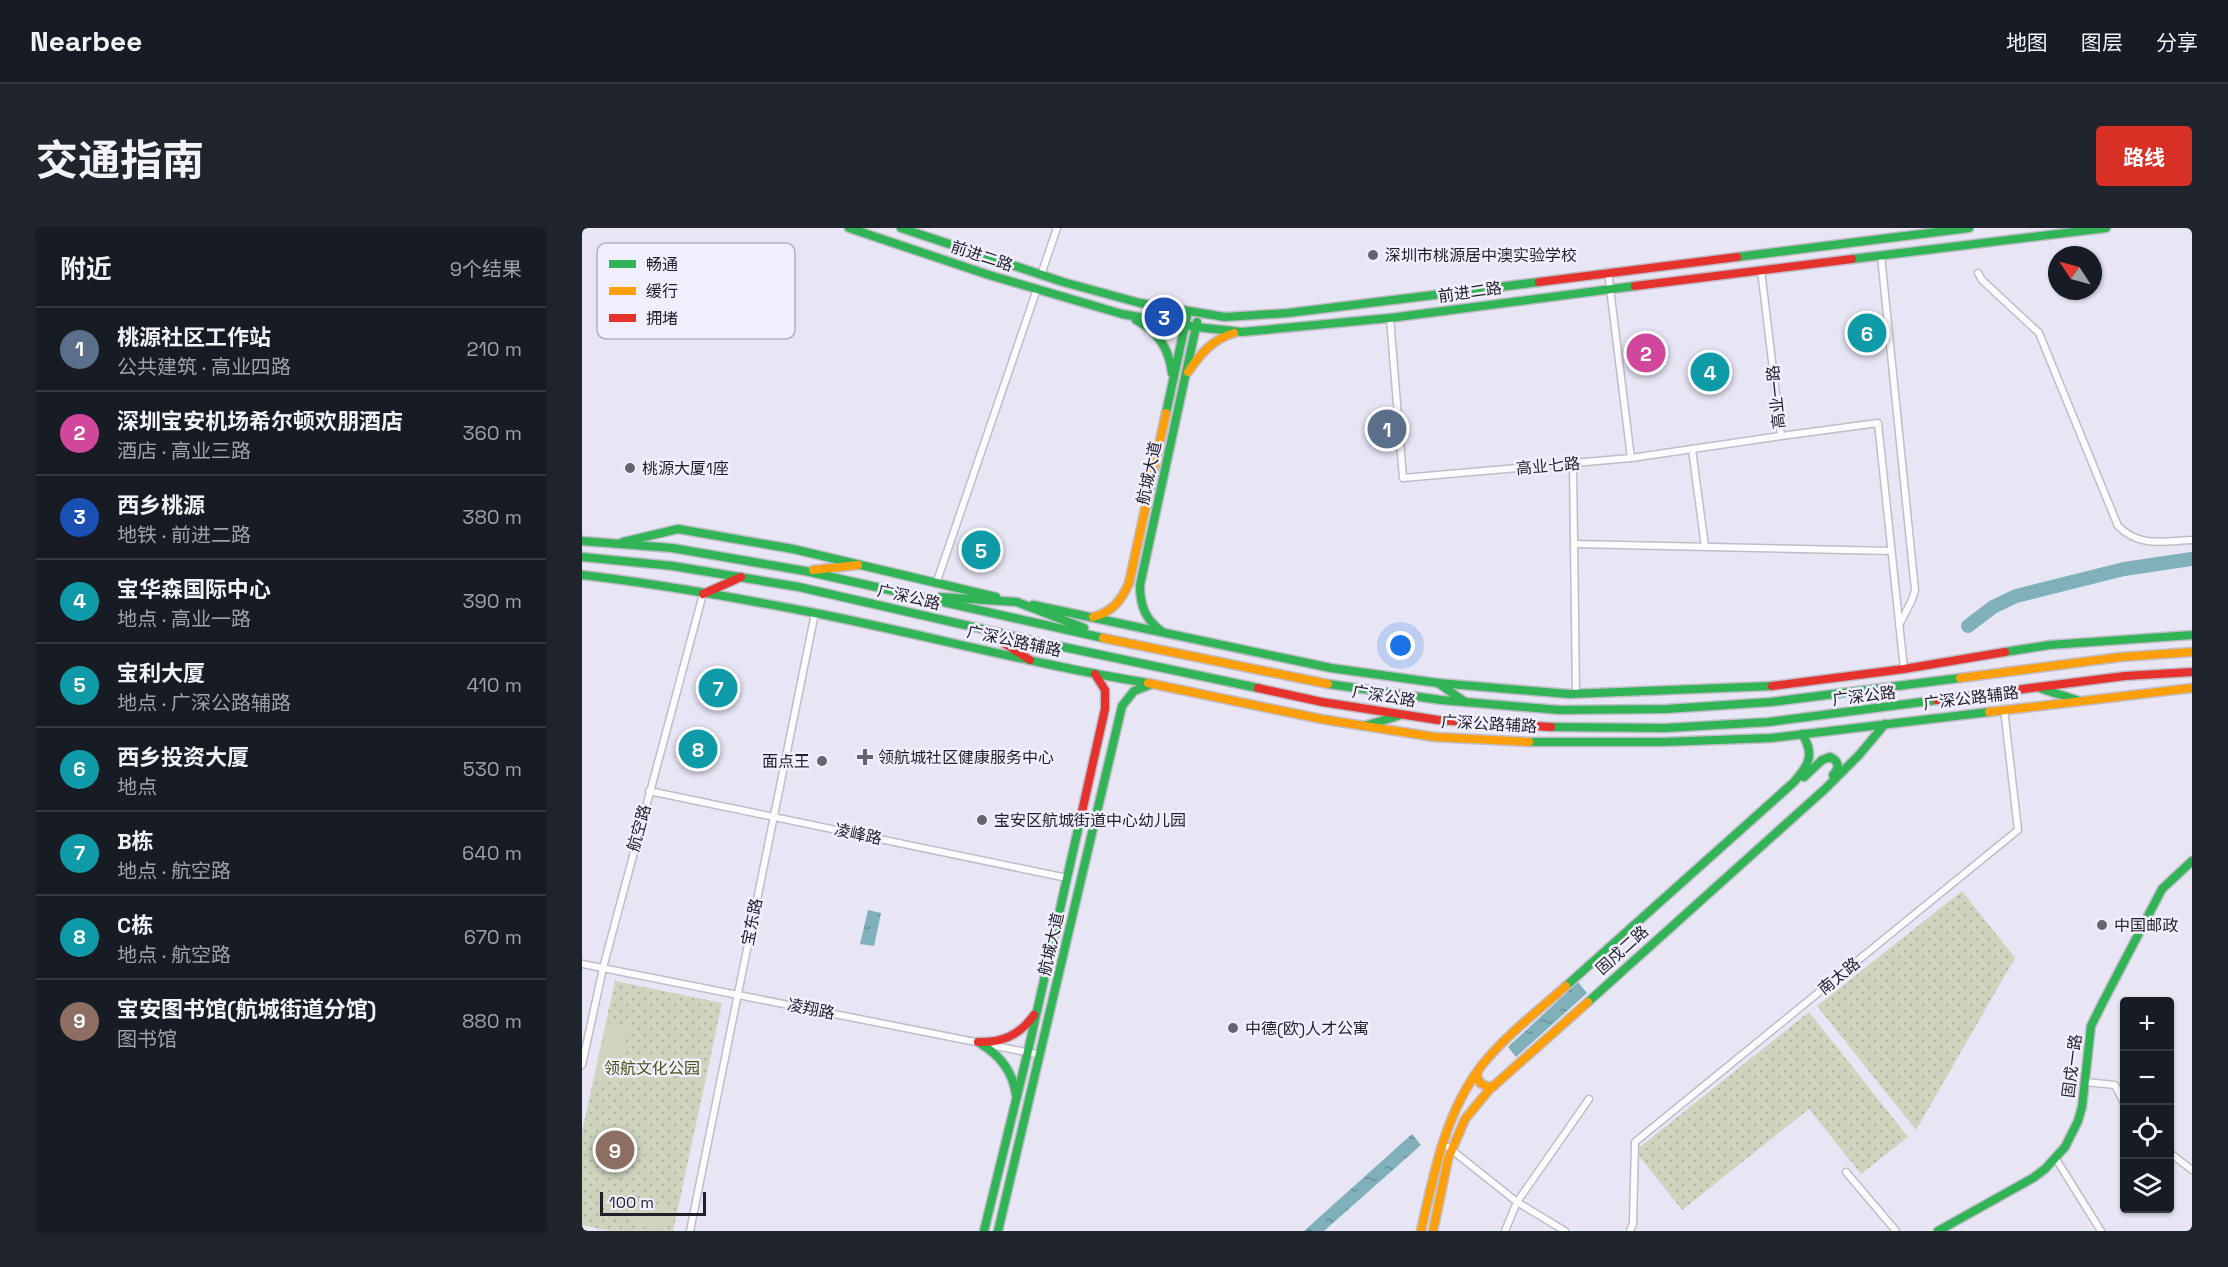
<!DOCTYPE html>
<html lang="zh">
<head>
<meta charset="utf-8">
<style>
	:root { --surface:#171b24; --page:#20242c; --text:#f1f3f6; --muted:#9ea1a6; --line:#363941; --accent:#d93025 }
	body { margin:0; font-family:"Space Grotesk","Noto Sans SC",sans-serif; background:var(--page); color:var(--text) }
	.controls { position:absolute; right:18px; bottom:18px; display:grid; overflow:hidden; border-radius:6px; box-shadow:0 2px 4px #0004 }
	.controls button { width:54px; height:54px; display:grid; place-items:center; padding:0; border:0; border-bottom:2px solid var(--line); background:var(--surface); color:var(--text); font:30px sans-serif }
	.compass { position:absolute; left:1466px; top:18px; width:54px; height:54px; border-radius:50%; background:var(--surface); box-shadow:0 2px 4px #0004; rotate:306deg }
	.scale { position:absolute; left:18px; bottom:15px; width:106px; box-sizing:border-box; padding-left:6px; border:3px solid #211f29; border-top:0; font-size:16px; line-height:21px; white-space:nowrap; color:#211f29; -webkit-text-stroke:4px #f1eefe; paint-order:stroke }
	.you { position:absolute; left:819px; top:418px; width:21px; height:21px; margin:-15px; border:4px solid #fff; border-radius:50%; background:#1a73e8; box-shadow:0 0 0 9px #1a73e833 }
	.badge { display:grid; place-items:center; width:39px; height:39px; border-radius:50%; background:var(--accent); color:#fff; font-size:20px; font-weight:700 }
	.pin { position:absolute; translate:-50% -50%; border:3px solid #fff; box-shadow:0 2px 6px #0006 }
	.list { margin:0; padding:0; list-style:none }
	h2 { display:flex; justify-content:space-between; align-items:center; height:78px; margin:0; padding:0 24px; font-size:26px }
	h2 small { font-size:20px; font-weight:400; color:var(--muted) }
	.list li { display:grid; grid-template-columns:39px 1fr auto; gap:18px; align-items:center; box-sizing:border-box; height:84px; padding:0 24px; border-top:2px solid var(--line) }
	.list b { display:block; font-size:22px; white-space:nowrap }
	.list p { margin:0; font-size:20px; white-space:nowrap; color:var(--muted) }
	.list em { font-size:20px; font-style:normal; color:var(--muted) }
	.icon { flex:none; width:33px; height:33px; fill:none; stroke:currentColor; stroke-width:2; stroke-linecap:round; stroke-linejoin:round }
	.map { position:relative; flex:none; width:1610px; height:1003px; overflow:hidden; border-radius:6px }
	header { display:flex; align-items:center; gap:36px; box-sizing:border-box; height:84px; padding:0 30px; background:var(--surface); border-bottom:2px solid var(--line) }
	header strong { font-size:28px }
	nav { display:flex; gap:33px; margin-inline-start:auto; font-size:21px }
	.intro { display:flex; align-items:center; justify-content:space-between; box-sizing:border-box; height:144px; padding:0 36px }
	h1 { margin:0; font-size:42px }
	.button { padding:15px 27px; border-radius:6px; background:var(--accent); color:#fff; font-size:21px; font-weight:700 }
	main { display:flex; gap:36px; padding:0 36px }
	aside { flex:1; background:var(--surface); border-radius:6px; box-shadow:0 2px 4px #0004 }
	.map>svg:first-child { display:block }
</style>
</head>
<body>
<header>
<strong>Nearbee</strong>
<nav><a>地图</a><a>图层</a><a>分享</a></nav>
</header>
<div class="intro"><h1>交通指南</h1><a class="button">路线</a></div>
<main>
<aside>
<h2>附近<small>9个结果</small></h2>
<ul class="list">
<li><span class="badge" style="background:#5c6f8a">1</span><div><b>桃源社区工作站</b><p>公共建筑 · 高业四路</p></div><em>210 m</em></li>
<li><span class="badge" style="background:#d1479c">2</span><div><b>深圳宝安机场希尔顿欢朋酒店</b><p>酒店 · 高业三路</p></div><em>360 m</em></li>
<li><span class="badge" style="background:#1a4fb4">3</span><div><b>西乡桃源</b><p>地铁 · 前进二路</p></div><em>380 m</em></li>
<li><span class="badge" style="background:#0f9aa8">4</span><div><b>宝华森国际中心</b><p>地点 · 高业一路</p></div><em>390 m</em></li>
<li><span class="badge" style="background:#0f9aa8">5</span><div><b>宝利大厦</b><p>地点 · 广深公路辅路</p></div><em>410 m</em></li>
<li><span class="badge" style="background:#0f9aa8">6</span><div><b>西乡投资大厦</b><p>地点</p></div><em>530 m</em></li>
<li><span class="badge" style="background:#0f9aa8">7</span><div><b>B栋</b><p>地点 · 航空路</p></div><em>640 m</em></li>
<li><span class="badge" style="background:#0f9aa8">8</span><div><b>C栋</b><p>地点 · 航空路</p></div><em>670 m</em></li>
<li><span class="badge" style="background:#8d6e63">9</span><div><b>宝安图书馆(航城街道分馆)</b><p>图书馆</p></div><em>880 m</em></li>
</ul>
</aside>
<div class="map">
<svg width="1610" height="1003" viewBox="0 0 1610 1003">
	<defs>
		<pattern id="green-dots" width="8" height="8" patternUnits="userSpaceOnUse" patternTransform="scale(1.5)"><rect width="8" height="8" fill="#cfd4be"/><path d="M2 2h.1M6 6h.1" fill="none" stroke="#b1b6a3" stroke-width="1.8" stroke-linecap="round"/></pattern>
		<pattern id="water-ripples" width="26" height="14" patternUnits="userSpaceOnUse" patternTransform="scale(1.5)"><rect width="26" height="14" fill="#80b1ba"/><path d="M2 4q2-2 4 0t4 0M15 11q2-2 4 0t4 0" fill="none" stroke="#688f97"/></pattern>
	</defs>
	<rect width="100%" height="100%" fill="#e8e5f4"/>
	<!-- green -->
	<g fill="url(#green-dots)">
		<path d="M 1380,663 L 1433,730 L 1334,902 L 1235,778 Z"/>
		<path d="M 33,753 L 140,775 L 91,1003 L 28,1003 L 0,997 L 0,904 Z"/>
		<path d="M 1227,784 L 1326,909 L 1279,946 L 1227,881 L 1100,982 L 1053,923 Z"/>
	</g>
	<!-- pitch -->
	<g fill="#cfd4be">
		<path d="M 25,794 L 47,799 L 35,853 L 13,848 Z"/>
		<path d="M 52,974 L 87,980 L 83,1002 L 48,996 Z"/>
	</g>
	<!-- water -->
	<g fill="url(#water-ripples)">
		<path d="M 286,682 L 299,685 L 292,718 L 278,716 Z"/>
		<path d="M 996,754 L 1005,765 L 934,829 L 926,819 Z"/>
		<path d="M 830,906 L 839,917 L 742,1003 L 722,1003 Z"/>
	</g>
	<g fill="none" stroke-linecap="round" stroke-linejoin="round">
		<!-- river -->
		<path stroke="#80b1ba" stroke-width="14" d="M 1386,398 L 1411,379 L 1434,368 L 1542,341 L 1610,331"/>
		<!-- street casing -->
		<g stroke="#c0bdc9" stroke-width="9">
			<g id="street">
				<path d="M 1299,28 L 1333,362 L 1330,372 L 1317,397"/>
				<path d="M 1026,44 L 1049,230"/>
				<path d="M 1396,45 L 1400,52 L 1457,105 L 1536,298 C 1558,320 1582,313 1610,312"/>
				<path d="M 459,47 L 475,0"/>
				<path d="M 808,90 L 821,250 L 1049,230 L 1199,208 L 1179,42"/>
				<path d="M 1199,208 L 1296,195 L 1322,441"/>
				<path d="M 1110,221 L 1123,319"/>
				<path d="M 991,236 L 994,466"/>
				<path d="M 992,316 L 1309,323"/>
				<path d="M 354,356 L 455,61"/>
				<path d="M 67,563 L 485,650"/>
				<path d="M 0,736 L 459,827"/>
				<path d="M 0,837 L 21,740 L 121,366"/>
				<path d="M 1503,854 L 1533,857 L 1542,875"/>
				<path d="M 866,919 L 935,974 L 983,1003"/>
				<path d="M 1588,925 L 1610,942"/>
				<path d="M 1474,931 L 1519,1003"/>
				<path d="M 1264,944 L 1314,1003"/>
				<path d="M 108,1003 L 233,385"/>
				<path d="M 923,1003 L 935,974 L 1007,871"/>
				<path d="M 1048,1003 L 1051,996 L 1053,914 L 1436,602 L 1422,481"/>
			</g>
		</g>
		<!-- fast casing -->
		<g stroke="#c0bdc9" stroke-width="11">
			<g id="fast">
				<path d="M 267,0 L 407,47 L 540,86 L 614,99 L 660,104 L 808,90 L 1053,58"/>
				<path d="M 319,0 L 481,54 L 558,75 L 643,89 L 706,85 L 957,54"/>
				<path d="M 1155,29 L 1387,0"/>
				<path d="M 1270,31 L 1524,0"/>
				<path d="M 554,92 C 576,104 587,120 590,145"/>
				<path d="M 584,185 L 606,83"/>
				<path d="M 0,313 L 90,320 L 223,343 L 521,410"/>
				<path d="M 41,314 L 96,301 L 211,321 L 414,369"/>
				<path d="M 0,329 L 91,338 L 217,359 L 453,413 L 676,460"/>
				<path d="M 0,347 C 78,356 156,370 233,385 C 344,407 454,437 566,455"/>
				<path d="M 358,369 L 435,374 L 502,400"/>
				<path d="M 451,377 L 749,440 L 856,455 L 987,466 L 1190,458"/>
				<path d="M 579,403 C 563,391 558,377 558,357 L 615,94"/>
				<path d="M 1423,424 L 1467,417 L 1610,407"/>
				<path d="M 856,455 L 883,474"/>
				<path d="M 746,456 L 859,472 L 978,482 L 1084,481 L 1189,474 L 1378,450"/>
				<path d="M 1460,461 L 1495,472"/>
				<path d="M 782,498 L 816,488"/>
				<path d="M 969,499 L 1083,500 L 1187,494 L 1355,472"/>
				<path d="M 947,514 L 1081,514 L 1189,510 L 1407,484"/>
				<path d="M 1222,549 L 1240,532 L 1248,529 C 1257,533 1258,540 1251,547"/>
				<path d="M 984,758 L 1212,554 C 1227,537 1233,526 1220,506"/>
				<path d="M 1006,774 L 1243,561 L 1277,527 L 1303,496"/>
				<path d="M 399,816 C 419,828 431,844 434,867"/>
				<path d="M 402,1003 L 446,823 L 499,588"/>
				<path d="M 416,1003 L 540,478 L 552,463 L 570,456"/>
				<path d="M 1356,1003 L 1451,950 L 1463,941 L 1483,919 L 1496,893 L 1500,879 L 1509,798 L 1522,772 L 1580,661 L 1610,633"/>
			</g>
		</g>
		<!-- slow casing -->
		<g stroke="#c0bdc9" stroke-width="11">
			<g id="slow">
				<path d="M 606,144 C 618,126 631,111 652,105"/>
				<path d="M 231,342 L 276,337"/>
				<path d="M 511,389 C 530,384 539,373 547,355 L 584,185"/>
				<path d="M 521,410 L 746,456"/>
				<path d="M 1378,450 L 1539,429 L 1610,424"/>
				<path d="M 566,455 L 739,491 L 852,509 L 947,514"/>
				<path d="M 1407,484 L 1610,460"/>
				<path d="M 896,843 L 895,848 L 898,855 L 906,859 L 912,858"/>
				<path d="M 839,1003 C 852,945 863,885 900,837 C 924,807 956,783 984,758"/>
				<path d="M 851,1003 L 866,931 L 883,891 L 907,862 L 1006,774"/>
			</g>
		</g>
		<!-- jam casing -->
		<g stroke="#c0bdc9" stroke-width="11">
			<g id="jam">
				<path d="M 957,54 L 1155,29"/>
				<path d="M 1053,58 L 1270,31"/>
				<path d="M 121,366 L 159,349"/>
				<path d="M 406,405 L 448,432"/>
				<path d="M 1190,458 L 1322,441 L 1423,424"/>
				<path d="M 676,460 L 740,474 L 856,492 L 969,499"/>
				<path d="M 1355,472 L 1543,448 L 1610,444"/>
				<path d="M 499,588 L 523,481 L 523,462 L 513,446"/>
				<path d="M 396,814 C 420,815 438,807 452,787"/>
			</g>
		</g>
		<!-- street -->
		<use href="#street" stroke="#fcfbfd" stroke-width="6"/>
		<!-- fast -->
		<use href="#fast" stroke="#30b455" stroke-width="8"/>
		<!-- slow -->
		<use href="#slow" stroke="#ff9f0a" stroke-width="8"/>
		<!-- jam -->
		<use href="#jam" stroke="#e5322d" stroke-width="8"/>
	</g>
	<!-- markers -->
	<g fill="#676470" stroke="#f1eefe" stroke-width="2">
		<circle cx="791" cy="27" r="6"/>
		<circle cx="48" cy="240" r="6"/>
		<path d="M280 520h6v6h6v6h-6v6h-6v-6h-6v-6h6z"/>
		<circle cx="240" cy="533" r="6"/>
		<circle cx="400" cy="592" r="6"/>
		<circle cx="1520" cy="697" r="6"/>
		<circle cx="651" cy="800" r="6"/>
	</g>
	<g text-anchor="middle" dominant-baseline="central" stroke-width="5" stroke-linejoin="round" paint-order="stroke">
		<!-- poi labels -->
		<g font-size="16" fill="#211f29" stroke="#f1eefe" text-anchor="start">
			<text x="803" y="27">深圳市桃源居中澳实验学校</text>
			<text x="60" y="240">桃源大厦1座</text>
			<text x="296" y="529">领航城社区健康服务中心</text>
			<text x="228" y="533" text-anchor="end">面点王</text>
			<text x="412" y="592">宝安区航城街道中心幼儿园</text>
			<text x="1532" y="697">中国邮政</text>
			<text x="663" y="800">中德(欧)人才公寓</text>
		</g>
		<!-- street labels -->
		<g font-size="16" fill="#211f29" stroke="#f1eefe">
			<text transform="translate(400 28) rotate(18)">前进二路</text>
			<text transform="translate(888 64) rotate(-8)">前进二路</text>
			<text transform="translate(1194 169) rotate(-96)">高业一路</text>
			<text transform="translate(966 238) rotate(-5)">高业七路</text>
			<text transform="translate(567 245) rotate(-78)">航城大道</text>
			<text transform="translate(327 369) rotate(13)">广深公路</text>
			<text transform="translate(432 413) rotate(12)">广深公路辅路</text>
			<text transform="translate(802 468) rotate(9)">广深公路</text>
			<text transform="translate(1282 468) rotate(-7)">广深公路</text>
			<text transform="translate(1389 470) rotate(-7)">广深公路辅路</text>
			<text transform="translate(907 496) rotate(3)">广深公路辅路</text>
			<text transform="translate(57 600) rotate(-75)">航空路</text>
			<text transform="translate(276 606) rotate(12)">凌峰路</text>
			<text transform="translate(170 694) rotate(-79)">宝东路</text>
			<text transform="translate(469 716) rotate(-77)">航城大道</text>
			<text transform="translate(1040 722) rotate(-42)">固戍二路</text>
			<text transform="translate(1257 748) rotate(-39)">南太路</text>
			<text transform="translate(229 781) rotate(11)">凌翔路</text>
			<text transform="translate(1490 838) rotate(-83)">固戍一路</text>
		</g>
		<!-- park labels -->
		<g font-size="16" fill="#495318" stroke="#f1eefe">
			<text x="70" y="840">领航文化公园</text>
		</g>
	</g>
	<!-- legend -->
	<rect x="15" y="15" width="198" height="96" rx="9" fill="#f1eefe" stroke="#b3b0be" stroke-width="1.5"/>
	<rect x="27" y="32" width="27" height="8" fill="#30b455"/>
	<rect x="27" y="59" width="27" height="8" fill="#ff9f0a"/>
	<rect x="27" y="86" width="27" height="8" fill="#e5322d"/>
	<g font-size="16" fill="#211f29">
		<text x="64" y="42">畅通</text>
		<text x="64" y="69">缓行</text>
		<text x="64" y="96">拥堵</text>
	</g>
</svg>
<div class="controls">
<button>+</button>
<button>−</button>
<button><svg class="icon" aria-label="locate" viewBox="0 0 24 24"><circle cx="12" cy="12" r="6"/><path d="M12 2v4M12 18v4M2 12h4M18 12h4"/></svg></button>
<button><svg class="icon" aria-label="layers" viewBox="0 0 24 24"><path d="M12 4l9 5-9 5-9-5zM3 14l9 5 9-5"/></svg></button>
</div>
<svg class="compass" viewBox="-18 -18 36 36"><path d="M0-13l5 13h-10z" fill="#e53935"/><path d="M0 13l5-13h-10z" fill="#9ea1a6"/></svg>
<div class="scale">100 m</div>
<div class="you"></div>
<div class="pin badge" style="left:805px;top:201px;background:#5c6f8a">1</div>
<div class="pin badge" style="left:1064px;top:125px;background:#d1479c">2</div>
<div class="pin badge" style="left:582px;top:89px;background:#1a4fb4">3</div>
<div class="pin badge" style="left:1128px;top:144px;background:#0f9aa8">4</div>
<div class="pin badge" style="left:399px;top:322px;background:#0f9aa8">5</div>
<div class="pin badge" style="left:1285px;top:105px;background:#0f9aa8">6</div>
<div class="pin badge" style="left:136px;top:460px;background:#0f9aa8">7</div>
<div class="pin badge" style="left:116px;top:521px;background:#0f9aa8">8</div>
<div class="pin badge" style="left:33px;top:922px;background:#8d6e63">9</div>
</div>
</main>
</body>
</html>
